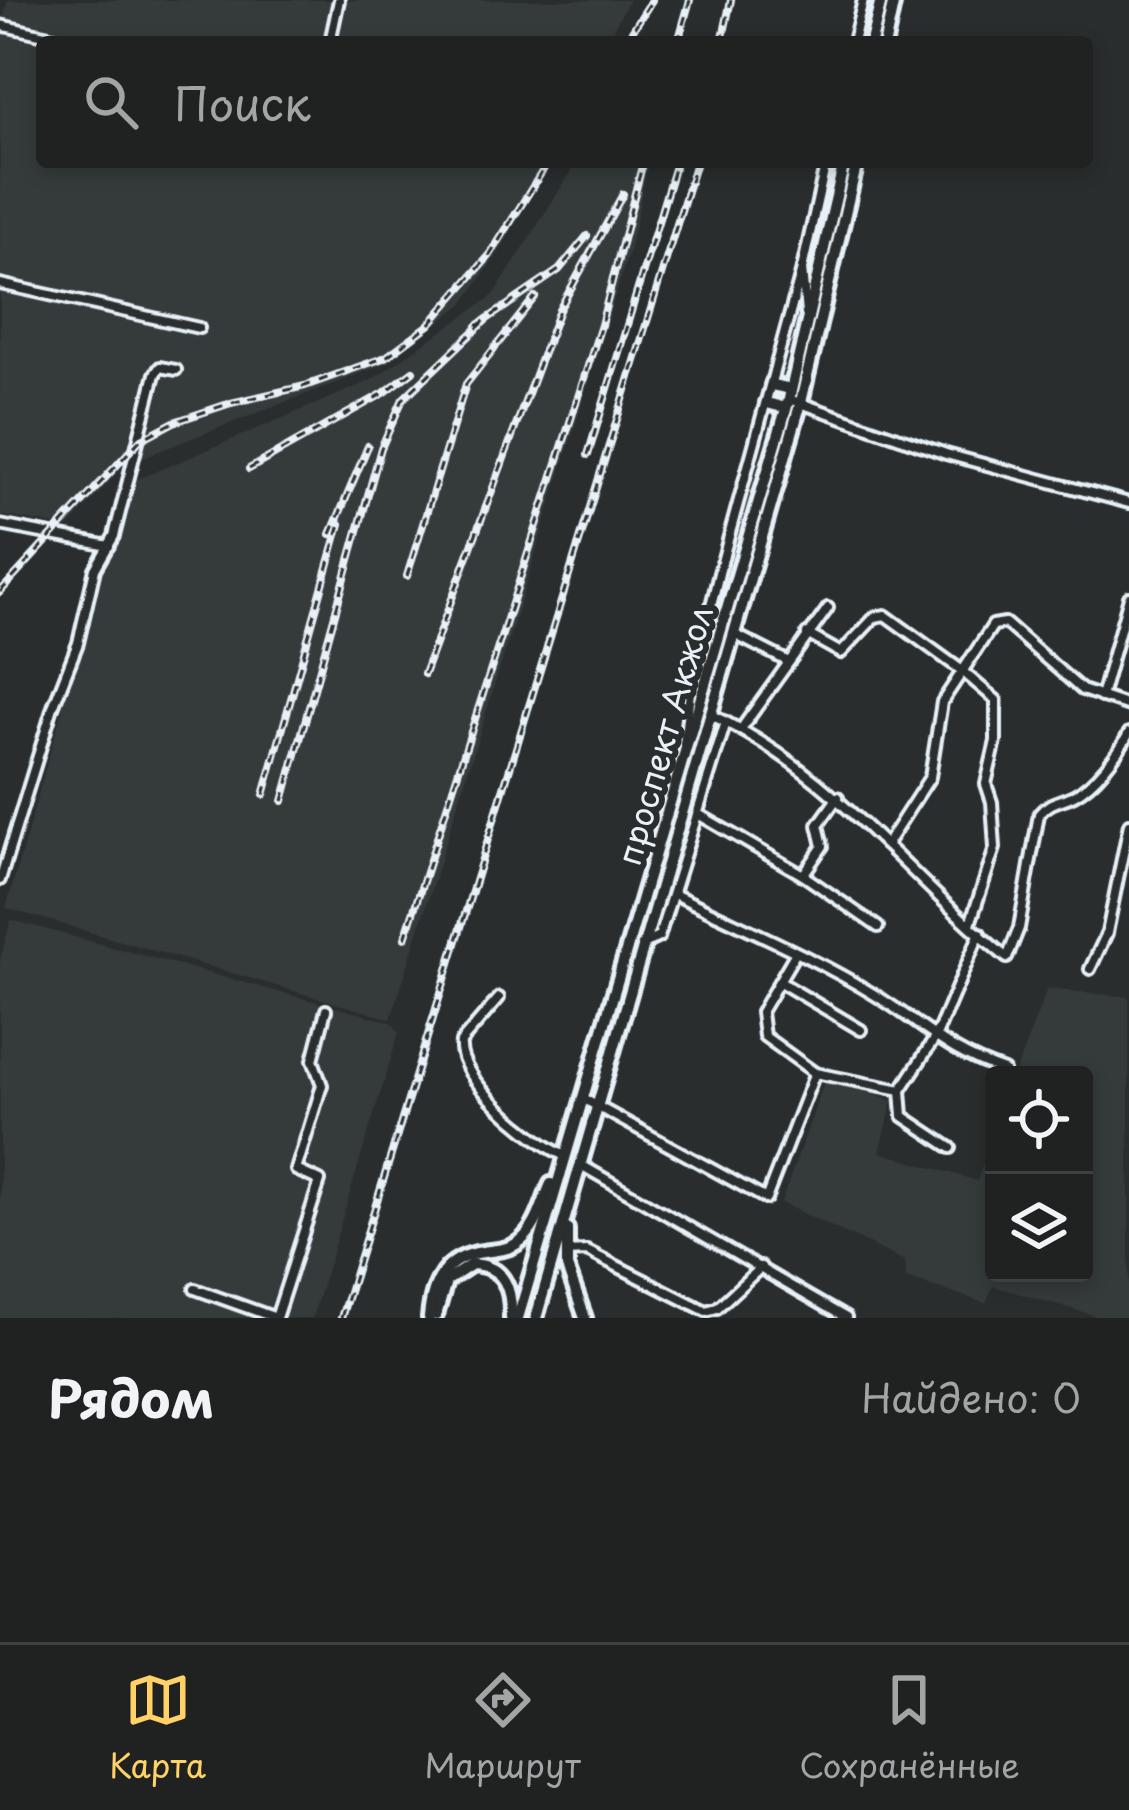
<!DOCTYPE html>
<html lang="ru">
<head>
<meta charset="utf-8">
<style>
	:root { --surface:#202222; --page:#2d2f2f; --text:#f1f3f6; --muted:#a2a4a5; --line:#3d3f40; --accent:#ffd166 }
	body { margin:0; font-family:"Playpen Sans",sans-serif; background:var(--page); color:var(--text) }
	.controls { position:absolute; right:36px; bottom:36px; display:grid; overflow:hidden; border-radius:12px; box-shadow:0 6px 18px #0003 }
	.controls button { width:108px; height:108px; display:grid; place-items:center; padding:0; border:0; border-bottom:3px solid var(--line); background:var(--surface); color:var(--text); font:60px sans-serif }
	.list { margin:0; padding:0; list-style:none }
	h2 { display:flex; justify-content:space-between; align-items:center; height:156px; margin:0; padding:0 48px; font-size:51px }
	h2 small { font-size:39px; font-weight:400; color:var(--muted) }
	.icon { flex:none; width:66px; height:66px; fill:none; stroke:currentColor; stroke-width:2; stroke-linecap:round; stroke-linejoin:round }
	.map { position:relative; flex:none; width:1129px; height:1318px; overflow:hidden }
	.search { position:absolute; background:var(--surface); box-shadow:0 6px 18px #0003; left:36px; right:36px; top:36px; height:132px; display:flex; align-items:center; gap:30px; box-sizing:border-box; padding:0 42px; border-radius:12px; color:var(--muted); font-size:45px }
	.sheet { height:324px; background:var(--surface) }
	nav { display:flex; justify-content:space-around; align-items:center; box-sizing:border-box; height:168px; border-top:3px solid var(--line); background:var(--surface); font-size:33px; color:var(--muted) }
	nav a { display:grid; justify-items:center; gap:6px }
	nav .on { color:var(--accent) }
	.map>svg:first-child { display:block }
</style>
</head>
<body>
<div class="map">
<svg width="1129" height="1318" viewBox="0 0 1129 1318">
	<rect width="100%" height="100%" fill="#2a2d2e"/>
	<filter id="ink" filterUnits="userSpaceOnUse"><feTurbulence type="fractalNoise" baseFrequency=".00833" numOctaves="2"/><feDisplacementMap in="SourceGraphic" scale="24" xChannelSelector="R" yChannelSelector="G"/><feConvolveMatrix kernelMatrix="1 2 1 2 8 2 1 2 1" color-interpolation-filters="sRGB"/></filter>
	<g filter="url(#ink)">
		<!-- built -->
		<g fill="#363a3b">
			<path d="M 8,0 L 332,0 L 323,42 L 73,42 L 1,25 Z"/>
			<path d="M 345,0 L 629,0 L 606,42 L 336,42 Z"/>
			<path d="M 0,34 L 42,43 L 42,162 L 545,162 L 503,246 L 464,303 L 387,363 L 125,464 L 68,527 L 0,515 Z"/>
			<path d="M 577,162 L 648,162 L 630,248 L 391,1019 L 6,908 L 102,569 L 136,480 L 370,381 L 494,295 Z"/>
			<path d="M 11,920 L 391,1022 L 399,1032 L 312,1318 L 0,1318 L 0,960 Z"/>
			<path d="M 1047,989 L 1129,997 L 1129,1318 L 1103,1318 L 993,1286 L 986,1303 L 906,1278 L 905,1261 L 781,1203 L 824,1083 L 869,1091 L 893,1101 L 880,1152 L 977,1181 L 994,1131 L 994,1273 L 1084,1273 L 1084,1075 L 1014,1075 Z"/>
		</g>
		<g fill="none" stroke-linecap="round" stroke-linejoin="round">
			<!-- minor casing -->
			<g stroke="#e8f1f8" stroke-width="16">
				<g id="minor">
					<path d="M 0,25 L 76,42"/>
					<path d="M 330,42 L 339,0"/>
					<path d="M 853,42 L 863,0"/>
					<path d="M 0,284 L 199,328"/>
					<path d="M 806,314 L 802,269 L 826,162"/>
					<path d="M 789,399 L 946,454 L 1129,503"/>
					<path d="M 0,525 L 109,546"/>
					<path d="M 734,634 L 789,662"/>
					<path d="M 807,634 L 841,653 L 875,617 L 885,615 L 961,670 L 996,700 L 996,741 L 986,784 L 992,802 L 995,848 L 970,924"/>
					<path d="M 1101,697 L 1129,597"/>
					<path d="M 711,715 C 831,769 907,877 1007,958 L 1019,928 L 1039,814 C 1050,801 1060,802 1074,795 C 1095,784 1118,754 1129,733"/>
					<path d="M 741,729 L 828,608"/>
					<path d="M 684,744 L 690,692 L 719,573 L 802,269"/>
					<path d="M 698,814 L 803,875 L 878,927"/>
					<path d="M 886,845 L 930,777 L 942,702 L 993,625 L 1005,623 L 1082,690 L 1129,706"/>
					<path d="M 803,875 L 823,846 L 818,825 L 838,797"/>
					<path d="M 0,880 L 53,707 L 78,643 L 95,569 L 114,536 L 155,374 L 160,367 L 176,370"/>
					<path d="M 674,894 C 741,927 812,956 875,995 C 924,1025 947,1052 1004,1071"/>
					<path d="M 642,945 L 659,937 L 726,722"/>
					<path d="M 795,954 L 761,1012 L 764,1036 L 815,1073 L 901,1090 L 903,1116 L 951,1148"/>
					<path d="M 1090,969 L 1107,933 L 1129,824"/>
					<path d="M 780,982 L 861,1030"/>
					<path d="M 499,998 L 461,1042 C 456,1079 533,1142 565,1156"/>
					<path d="M 901,1090 L 935,1038 L 980,933"/>
					<path d="M 584,1099 L 766,1199 L 815,1073"/>
					<path d="M 581,1165 L 846,1318"/>
					<path d="M 566,1252 L 587,1251 L 706,1311 L 717,1308 L 761,1267"/>
					<path d="M 195,1289 L 276,1318 L 320,1181 L 296,1170 L 322,1085 L 313,1060 L 326,1010"/>
				</g>
			</g>
			<!-- major casing -->
			<g stroke="#e8f1f8" stroke-width="20">
				<g id="major">
					<path d="M 871,42 L 881,0"/>
					<path d="M 885,42 L 894,0"/>
					<path d="M 772,385 L 791,389"/>
					<path d="M 767,403 L 786,408"/>
					<path d="M 567,1229 L 567,1267 L 585,1318"/>
					<path d="M 436,1315 L 446,1281 L 472,1264 C 505,1266 512,1289 511,1318"/>
					<path d="M 429,1318 C 432,1282 445,1257 483,1252 C 496,1250 509,1250 519,1242 C 538,1228 542,1203 551,1184"/>
					<path d="M 518,1318 L 789,399 L 844,162"/>
					<path d="M 536,1318 L 801,402 L 857,162"/>
				</g>
			</g>
			<!-- minor -->
			<use href="#minor" stroke="#2a2d2e" stroke-width="8"/>
			<!-- major -->
			<use href="#major" stroke="#2a2d2e" stroke-width="10"/>
			<!-- rail casing -->
			<g stroke="#e8f1f8" stroke-width="8">
				<g id="rail">
					<path d="M 625,42 L 652,0"/>
					<path d="M 678,42 L 690,0"/>
					<path d="M 722,42 L 731,0"/>
					<path d="M 477,326 L 559,270 L 587,236"/>
					<path d="M 588,455 L 676,162"/>
					<path d="M 249,469 L 384,393 L 413,371"/>
					<path d="M 331,534 L 368,446"/>
					<path d="M 407,576 L 466,384 L 535,297"/>
					<path d="M 0,592 L 140,440 L 174,422 L 231,403 L 305,386 L 386,357 L 429,325 L 490,255 L 548,162"/>
					<path d="M 424,674 L 559,310 L 623,194"/>
					<path d="M 264,795 L 340,524"/>
					<path d="M 283,801 L 381,448 L 403,399 L 487,319"/>
					<path d="M 405,938 L 601,325 L 643,162"/>
					<path d="M 341,1318 L 696,162"/>
				</g>
			</g>
			<!-- rail -->
			<use href="#rail" stroke="#2a2d2e" stroke-width="3" stroke-dasharray="9" stroke-linecap="butt"/>
		</g>
	</g>
	<g text-anchor="middle" dominant-baseline="central" stroke-width="12" stroke-linejoin="round" paint-order="stroke">
		<!-- street labels -->
		<g font-size="33" fill="#e8f1f8" stroke="#2a2d2e">
			<text transform="translate(663 735) rotate(-74)">проспект Акжол</text>
		</g>
	</g>
</svg>
<div class="controls">
<button><svg class="icon" aria-label="locate" viewBox="0 0 24 24"><circle cx="12" cy="12" r="6"/><path d="M12 2v4M12 18v4M2 12h4M18 12h4"/></svg></button>
<button><svg class="icon" aria-label="layers" viewBox="0 0 24 24"><path d="M12 4l9 5-9 5-9-5zM3 14l9 5 9-5"/></svg></button>
</div>
<div class="search"><svg class="icon" aria-label="search" viewBox="0 0 24 24"><circle cx="10" cy="10" r="6"/><path d="M15 15l6 6"/></svg>Поиск</div>
</div>
<section class="sheet">
<h2>Рядом<small>Найдено: 0</small></h2>
<ul class="list">
</ul>
</section>
<nav>
<a class="on"><svg class="icon" aria-label="map" viewBox="0 0 24 24"><path d="M3 6l6-2 6 2 6-2v14l-6 2-6-2-6 2zM9 4v14M15 6v14"/></svg>Карта</a>
<a><svg class="icon" aria-label="directions" viewBox="0 0 24 24"><path d="M12 3l9 9-9 9-9-9zM9 14v-3h6M13 9l2 2-2 2"/></svg>Маршрут</a>
<a><svg class="icon" aria-label="saved" viewBox="0 0 24 24"><path d="M7 4h10v16l-5-4-5 4z"/></svg>Сохранённые</a>
</nav>
</body>
</html>
